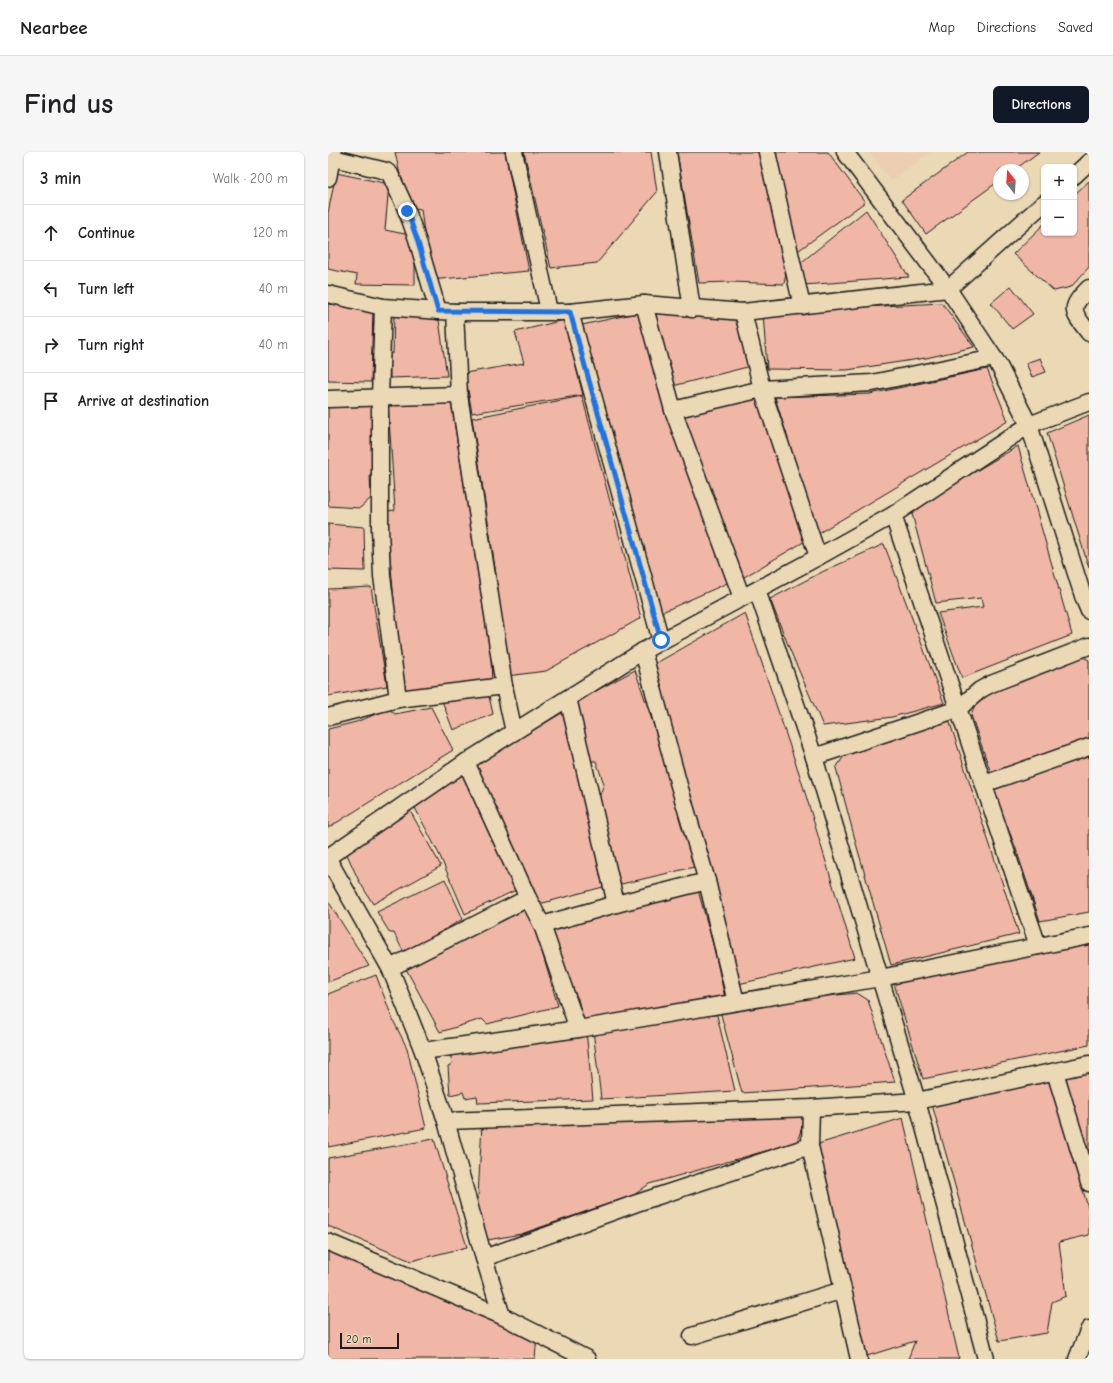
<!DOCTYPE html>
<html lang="en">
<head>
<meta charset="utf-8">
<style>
	:root { --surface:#fff; --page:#f6f6f6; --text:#202124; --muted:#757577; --line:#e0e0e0; --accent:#111827 }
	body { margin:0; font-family:"Comic Neue",sans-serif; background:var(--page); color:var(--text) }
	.controls { position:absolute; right:12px; top:12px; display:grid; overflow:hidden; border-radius:6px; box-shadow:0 1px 3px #0004 }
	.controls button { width:36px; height:36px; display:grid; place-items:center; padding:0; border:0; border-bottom:1px solid var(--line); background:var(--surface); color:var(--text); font:20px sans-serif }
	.compass { position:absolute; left:665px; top:12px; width:36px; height:36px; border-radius:50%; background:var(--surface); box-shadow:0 1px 3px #0004; rotate:343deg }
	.scale { position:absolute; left:12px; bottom:10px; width:59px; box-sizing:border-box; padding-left:4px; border:2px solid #1c1c1c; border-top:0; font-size:11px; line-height:14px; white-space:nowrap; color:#1c1c1c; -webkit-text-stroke:3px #ebd9b6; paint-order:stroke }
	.stop { position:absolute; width:12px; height:12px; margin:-9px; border:3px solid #1a73e8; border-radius:50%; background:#fff }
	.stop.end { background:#1a73e8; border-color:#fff; box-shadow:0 1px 4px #0008 }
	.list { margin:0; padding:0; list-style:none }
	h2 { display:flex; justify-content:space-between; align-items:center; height:52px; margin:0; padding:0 16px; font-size:17px }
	h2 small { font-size:13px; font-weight:400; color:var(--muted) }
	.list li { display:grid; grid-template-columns:26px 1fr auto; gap:12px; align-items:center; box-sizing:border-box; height:56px; padding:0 16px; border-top:1px solid var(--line) }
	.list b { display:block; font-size:15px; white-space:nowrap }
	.list em { font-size:13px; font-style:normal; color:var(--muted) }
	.icon { flex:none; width:22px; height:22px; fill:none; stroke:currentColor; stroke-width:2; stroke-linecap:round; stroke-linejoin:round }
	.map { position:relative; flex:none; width:761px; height:1207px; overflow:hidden; border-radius:6px }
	header { display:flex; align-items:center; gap:24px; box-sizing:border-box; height:56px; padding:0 20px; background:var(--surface); border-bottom:1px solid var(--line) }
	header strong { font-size:19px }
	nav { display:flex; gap:22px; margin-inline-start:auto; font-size:14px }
	.intro { display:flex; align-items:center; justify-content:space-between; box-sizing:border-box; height:96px; padding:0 24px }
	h1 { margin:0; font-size:28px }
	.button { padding:10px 18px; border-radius:6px; background:var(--accent); color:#fff; font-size:14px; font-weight:700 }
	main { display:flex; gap:24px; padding:0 24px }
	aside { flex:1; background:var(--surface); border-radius:6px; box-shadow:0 1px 3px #0004 }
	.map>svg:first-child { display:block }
</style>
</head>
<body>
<header>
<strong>Nearbee</strong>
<nav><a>Map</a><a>Directions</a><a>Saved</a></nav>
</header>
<div class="intro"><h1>Find us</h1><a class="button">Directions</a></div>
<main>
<aside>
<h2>3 min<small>Walk · 200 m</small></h2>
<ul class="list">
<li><svg class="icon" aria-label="ahead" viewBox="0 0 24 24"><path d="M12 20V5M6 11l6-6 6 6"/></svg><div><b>Continue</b></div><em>120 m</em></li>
<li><svg class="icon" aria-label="left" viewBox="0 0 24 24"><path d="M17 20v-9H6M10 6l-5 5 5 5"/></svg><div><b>Turn left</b></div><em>40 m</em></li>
<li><svg class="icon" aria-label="right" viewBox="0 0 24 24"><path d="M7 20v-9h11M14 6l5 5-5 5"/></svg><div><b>Turn right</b></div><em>40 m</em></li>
<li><svg class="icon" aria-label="arrive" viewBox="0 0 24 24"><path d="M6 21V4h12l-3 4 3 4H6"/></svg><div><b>Arrive at destination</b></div></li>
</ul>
</aside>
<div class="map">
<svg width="761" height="1207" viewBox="0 0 761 1207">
	<rect width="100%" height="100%" fill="#ebd9b6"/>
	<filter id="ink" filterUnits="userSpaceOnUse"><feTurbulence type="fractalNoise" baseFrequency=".025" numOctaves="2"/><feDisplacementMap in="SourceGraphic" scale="8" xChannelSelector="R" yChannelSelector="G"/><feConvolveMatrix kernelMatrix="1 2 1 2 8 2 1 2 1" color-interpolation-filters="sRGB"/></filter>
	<g filter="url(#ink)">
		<!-- built -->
		<path fill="#eccfb2" d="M 541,0 L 603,0 L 563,29 Z"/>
		<!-- building -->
		<g fill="#f0b7a7" stroke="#1c1c1c">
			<path d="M 67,0 L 177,0 L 201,119 L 102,128 L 93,57 L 79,55 Z"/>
			<path d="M 196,0 L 323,0 L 329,40 L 269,111 L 223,116 Z"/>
			<path d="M 349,0 L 432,0 L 459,116 L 456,132 L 403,130 L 371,131 Z"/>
			<path d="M 443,0 L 500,0 L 537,50 L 467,101 Z"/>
			<path d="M 640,0 L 711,0 L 686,18 L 671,18 L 671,29 L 598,82 L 574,48 Z"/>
			<path d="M 8,21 L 61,32 L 57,78 L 87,84 L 87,133 L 28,132 L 29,123 L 0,117 L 0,61 Z"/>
			<path d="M 761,29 L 761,115 L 743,135 L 726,139 L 685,102 L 716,72 L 716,81 L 746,81 L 746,43 Z"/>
			<path d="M 538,58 L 581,125 L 475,133 L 470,113 Z"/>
			<path d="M 683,134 L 705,162 L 684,177 L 663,151 Z"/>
			<path d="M 614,151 L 646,195 L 598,206 L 519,218 L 439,217 L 435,160 Z"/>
			<path d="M 0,152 L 45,156 L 43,230 L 0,229 Z"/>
			<path d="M 313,160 L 342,273 L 404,429 L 332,461 L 275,255 L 254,173 Z"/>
			<path d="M 66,161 L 98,164 L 111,168 L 119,224 L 62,226 L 61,201 L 65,201 Z"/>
			<path d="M 321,161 L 405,161 L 423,214 L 341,235 Z"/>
			<path d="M 236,168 L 255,243 L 144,261 L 137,221 L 196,211 L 187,180 Z"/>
			<path d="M 712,206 L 718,220 L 704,225 L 698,211 Z"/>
			<path d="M 659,217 L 680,269 L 489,382 L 447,245 L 542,242 Z"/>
			<path d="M 254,244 L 313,466 L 218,519 L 179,524 L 170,466 L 170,435 L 144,266 Z"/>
			<path d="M 432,244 L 479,388 L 411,428 L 350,260 Z"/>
			<path d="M 46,249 L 48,321 L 42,322 L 43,346 L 32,356 L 0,354 L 0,254 Z"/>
			<path d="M 123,249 L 163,506 L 164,533 L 74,539 L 58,359 L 67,358 L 60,251 Z"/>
			<path d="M 761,263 L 761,416 L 719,281 Z"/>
			<path d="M 690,294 L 744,483 L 634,526 L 610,461 L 655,455 L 653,446 L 608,451 L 584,362 L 601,347 Z"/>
			<path d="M 0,372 L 36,375 L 37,419 L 0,418 Z"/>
			<path d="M 556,392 L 616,551 L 564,565 L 495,574 L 462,498 L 442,447 L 496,419 Z"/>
			<path d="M 43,435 L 59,534 L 0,544 L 0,437 Z"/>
			<path d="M 417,461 L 472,624 L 527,806 L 410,832 L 323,514 Z"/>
			<path d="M 751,503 L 761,508 L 761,588 L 664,624 L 643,563 L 652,543 Z"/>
			<path d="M 307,518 L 349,642 L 366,715 L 285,734 L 269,650 L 276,632 L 268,609 L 263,609 L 247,550 Z"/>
			<path d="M 160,540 L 165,562 L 125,578 L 113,546 Z"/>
			<path d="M 103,555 L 125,598 L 0,676 L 0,577 L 28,570 L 61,557 L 67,562 Z"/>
			<path d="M 237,559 L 248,600 L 262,677 L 275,735 L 215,751 L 202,742 L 146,614 Z"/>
			<path d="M 621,568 L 691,782 L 563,813 L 529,695 L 508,616 L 518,601 Z"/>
			<path d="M 761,598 L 761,760 L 712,769 L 687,694 L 663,634 Z"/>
			<path d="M 136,618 L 188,738 L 137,762 L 112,704 L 85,652 Z"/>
			<path d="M 81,657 L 113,714 L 45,752 L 30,727 L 17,698 Z"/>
			<path d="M 117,727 L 135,767 L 76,801 L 66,781 L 62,781 L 49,760 Z"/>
			<path d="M 370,738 L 386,796 L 397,846 L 256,872 L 250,847 L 241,829 L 223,777 Z"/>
			<path d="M 0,749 L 41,814 L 0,830 Z"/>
			<path d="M 199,757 L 211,790 L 230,854 L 159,872 L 154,867 L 112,880 L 77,815 Z"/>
			<path d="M 761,789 L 761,893 L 595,927 L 565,828 Z"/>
			<path d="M 48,823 L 65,868 L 79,896 L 98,976 L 0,995 L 0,842 Z"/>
			<path d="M 529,841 L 540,848 L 567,930 L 414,941 L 391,855 Z"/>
			<path d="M 387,855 L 407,939 L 273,947 L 265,878 Z"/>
			<path d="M 258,879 L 265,947 L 150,951 L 149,944 L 137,946 L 135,940 L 122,943 L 120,914 L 124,912 L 122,900 Z"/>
			<path d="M 761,920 L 761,1017 L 737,925 Z"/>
			<path d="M 722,925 L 761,1059 L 761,1083 L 731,1090 L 738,1144 L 724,1150 L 719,1181 L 671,1189 L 603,949 Z"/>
			<path d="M 475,958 L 475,972 L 469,990 L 321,1032 L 306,1043 L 193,1082 L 154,1089 L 149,1063 L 154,972 Z"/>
			<path d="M 575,966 L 631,1206 L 630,1207 L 580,1207 L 587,1189 L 539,1204 L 487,993 Z"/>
			<path d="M 106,987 L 139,1095 L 83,1109 L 0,1074 L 0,1006 Z"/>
			<path d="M 0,1098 L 209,1183 L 207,1207 L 0,1207 Z"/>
		</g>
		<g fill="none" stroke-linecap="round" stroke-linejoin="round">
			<!-- minor casing -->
			<g stroke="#1c1c1c" stroke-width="19">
				<g id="minor">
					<path d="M 186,0 L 221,159"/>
					<path d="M 340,0 L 364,157"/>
					<path d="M 439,0 L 474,154"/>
					<path d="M 517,0 L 620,137 L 670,212 L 701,273 L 756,447 L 761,459"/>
					<path d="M 5,6 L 58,19 L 62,22 L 79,59 L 89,87 L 110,159"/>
					<path d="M 746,24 L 761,10"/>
					<path d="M 0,26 L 5,0"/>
					<path d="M 761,136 C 740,157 744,159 761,181"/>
					<path d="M 0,142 L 55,155 L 127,160 L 242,160 L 316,152 L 415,160 L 620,137 L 716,51"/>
					<path d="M 316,152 L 345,258 L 414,446"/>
					<path d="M 55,155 L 52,245 L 52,376 L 54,424 L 70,547"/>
					<path d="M 127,160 L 131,243 L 176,534"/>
					<path d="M 242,160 L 333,489"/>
					<path d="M 415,160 L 434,237 L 490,405"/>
					<path d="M 0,247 L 131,243"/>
					<path d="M 345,258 L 434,237 L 544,231 L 666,206"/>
					<path d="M 565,363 L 710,794"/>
					<path d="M 429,438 L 486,605 L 589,949 L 658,1207"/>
					<path d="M 315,499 L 350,630 L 379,729 L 408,850"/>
					<path d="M 240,546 L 288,752"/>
					<path d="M 0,565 L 70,547 L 176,534 L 186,580"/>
					<path d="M 486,605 L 630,557 L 652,538 L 663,532 L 761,494"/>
					<path d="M 138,610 L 200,746 L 214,773 L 250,877"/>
					<path d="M 656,632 L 761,595"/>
					<path d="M 0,705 L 138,610 L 315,499 L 490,405 L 565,363 L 701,273 L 761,250"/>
					<path d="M 0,707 L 62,816 L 95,899 L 118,969 L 156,1106 L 174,1164"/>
					<path d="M 214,773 L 288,752 L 379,729"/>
					<path d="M 62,816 L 200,746"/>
					<path d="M 95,899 L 250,877 L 552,826 L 761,784"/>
					<path d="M 727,920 L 761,1031"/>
					<path d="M 483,956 L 482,994 L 531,1207"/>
					<path d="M 118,969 L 483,956 L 589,949 L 761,912"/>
					<path d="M 0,1090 L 174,1164 L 259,1207"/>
					<path d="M 156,1106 L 309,1051 L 482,994"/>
					<path d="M 364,1184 L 515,1138"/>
					<path d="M 749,1207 L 761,1177"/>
				</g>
			</g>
			<!-- minor -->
			<use href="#minor" stroke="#ebd9b6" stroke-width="16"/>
		</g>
	</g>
	<g fill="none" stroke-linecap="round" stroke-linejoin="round" filter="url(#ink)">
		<!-- route -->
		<path stroke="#1a73e8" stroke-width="5" d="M 79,59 L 89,87 L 110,159 L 242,160 L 333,488"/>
	</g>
</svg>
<div class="controls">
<button>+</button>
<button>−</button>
</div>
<svg class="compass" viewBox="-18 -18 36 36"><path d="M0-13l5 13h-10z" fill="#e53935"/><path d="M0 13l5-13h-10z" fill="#757577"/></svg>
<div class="scale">20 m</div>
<div class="stop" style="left:333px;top:488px"></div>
<div class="stop end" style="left:79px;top:59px"></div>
</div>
</main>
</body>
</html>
